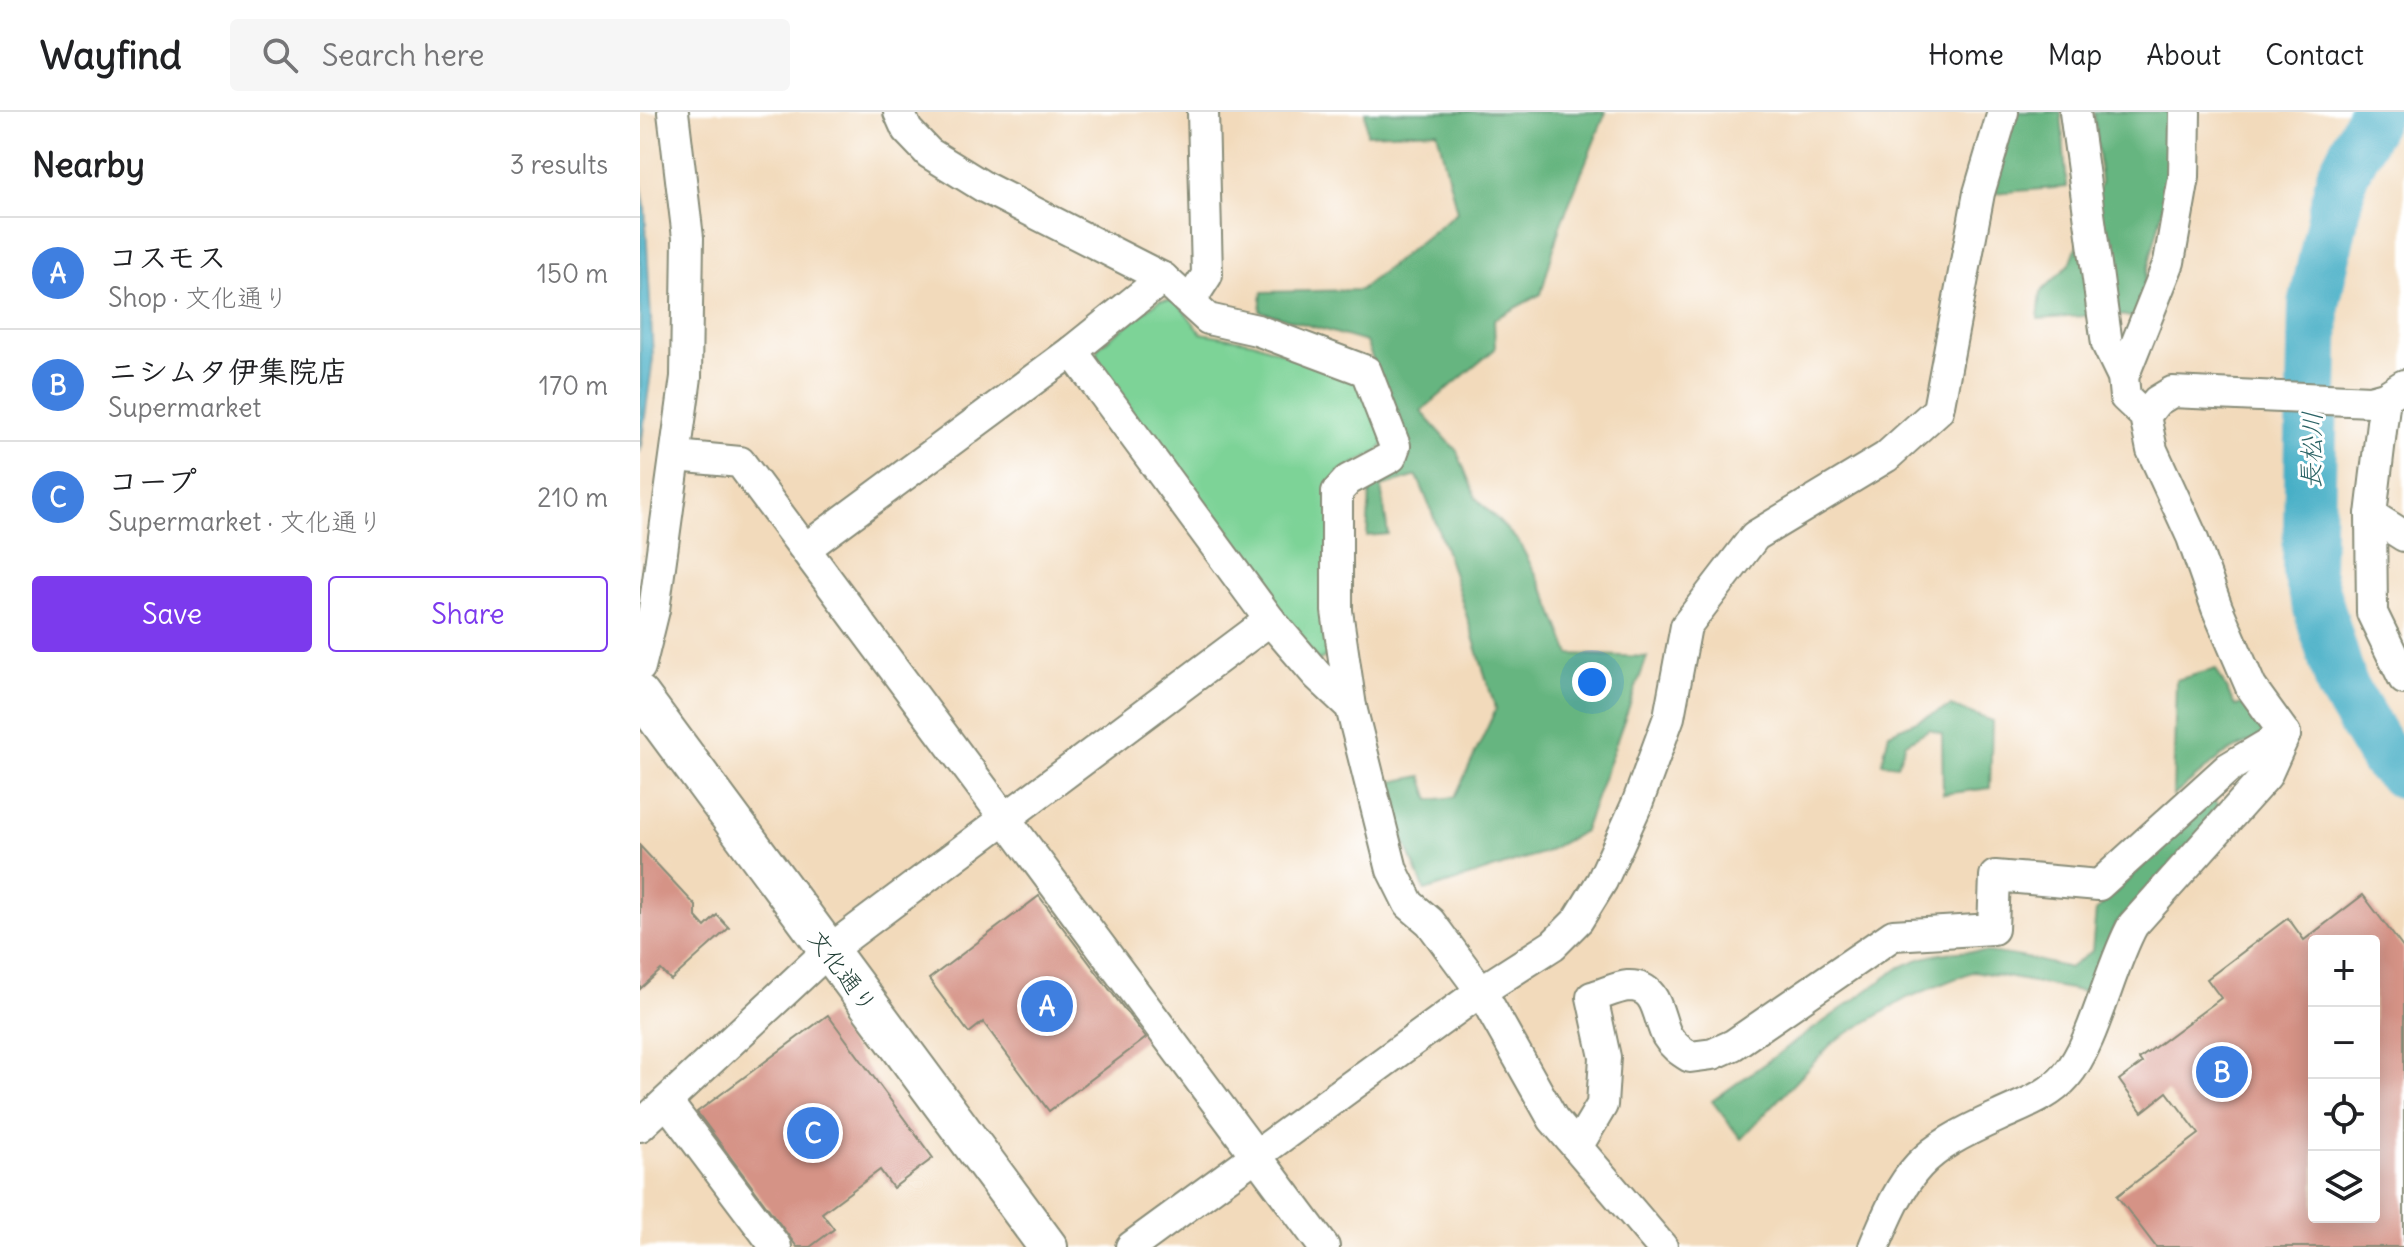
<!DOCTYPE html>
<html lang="en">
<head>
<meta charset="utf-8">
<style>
	:root { --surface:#fff; --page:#f6f6f6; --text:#202124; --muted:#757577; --line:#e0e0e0; --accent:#7c3aed }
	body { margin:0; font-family:Delius,"Klee One",sans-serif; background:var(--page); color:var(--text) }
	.controls { position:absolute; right:24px; bottom:24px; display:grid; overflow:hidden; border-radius:8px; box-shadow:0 4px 20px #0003 }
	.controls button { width:72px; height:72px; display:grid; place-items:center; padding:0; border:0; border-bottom:2px solid var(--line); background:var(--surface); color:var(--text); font:40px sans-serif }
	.you { position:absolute; left:952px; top:570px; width:28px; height:28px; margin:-20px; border:6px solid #fff; border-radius:50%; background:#1a73e8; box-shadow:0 0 0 12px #1a73e833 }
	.badge { display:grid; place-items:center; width:52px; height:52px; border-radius:50%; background:var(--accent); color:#fff; font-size:26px; font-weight:700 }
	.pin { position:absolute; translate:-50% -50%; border:4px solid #fff; box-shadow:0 2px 8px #0006 }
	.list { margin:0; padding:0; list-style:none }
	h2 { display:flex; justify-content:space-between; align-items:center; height:104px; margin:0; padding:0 32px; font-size:34px }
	h2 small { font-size:26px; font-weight:400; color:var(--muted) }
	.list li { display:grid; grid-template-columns:52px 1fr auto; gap:24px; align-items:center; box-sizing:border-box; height:112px; padding:0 32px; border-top:2px solid var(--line) }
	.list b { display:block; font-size:30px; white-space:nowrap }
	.list p { margin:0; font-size:26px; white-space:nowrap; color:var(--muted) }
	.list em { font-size:26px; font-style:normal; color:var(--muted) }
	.actions { display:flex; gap:16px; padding:24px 32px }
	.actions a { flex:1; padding:18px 0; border:2px solid var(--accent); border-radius:8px; text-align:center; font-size:28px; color:var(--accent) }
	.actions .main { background:var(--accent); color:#fff }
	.icon { flex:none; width:44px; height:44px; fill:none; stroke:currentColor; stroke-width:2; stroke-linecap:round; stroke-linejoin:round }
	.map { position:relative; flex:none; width:1764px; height:1135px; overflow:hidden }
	header { display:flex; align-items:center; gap:48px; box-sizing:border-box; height:112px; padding:0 40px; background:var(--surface); border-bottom:2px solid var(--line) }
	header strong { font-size:38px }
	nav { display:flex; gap:44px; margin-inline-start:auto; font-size:28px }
	.search { width:560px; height:72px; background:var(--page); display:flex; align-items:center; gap:20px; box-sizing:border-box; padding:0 28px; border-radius:8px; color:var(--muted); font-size:30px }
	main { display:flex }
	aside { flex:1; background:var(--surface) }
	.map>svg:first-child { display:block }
</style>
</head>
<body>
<header>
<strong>Wayfind</strong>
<div class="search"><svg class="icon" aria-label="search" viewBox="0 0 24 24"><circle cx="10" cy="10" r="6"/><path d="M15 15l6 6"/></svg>Search here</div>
<nav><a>Home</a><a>Map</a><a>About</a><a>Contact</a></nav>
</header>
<main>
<aside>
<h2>Nearby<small>3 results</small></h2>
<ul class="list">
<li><span class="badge" style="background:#3f7fe0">A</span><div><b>コスモス</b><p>Shop · 文化通り</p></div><em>150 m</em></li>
<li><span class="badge" style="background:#3f7fe0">B</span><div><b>ニシムタ伊集院店</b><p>Supermarket</p></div><em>170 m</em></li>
<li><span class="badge" style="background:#3f7fe0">C</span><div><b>コープ</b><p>Supermarket · 文化通り</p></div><em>210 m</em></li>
</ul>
<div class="actions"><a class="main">Save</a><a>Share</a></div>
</aside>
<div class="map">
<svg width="1764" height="1135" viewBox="0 0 1764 1135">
	<rect width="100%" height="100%" fill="#fff"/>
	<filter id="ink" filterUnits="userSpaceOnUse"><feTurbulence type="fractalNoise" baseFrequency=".0125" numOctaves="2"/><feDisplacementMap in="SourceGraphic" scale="16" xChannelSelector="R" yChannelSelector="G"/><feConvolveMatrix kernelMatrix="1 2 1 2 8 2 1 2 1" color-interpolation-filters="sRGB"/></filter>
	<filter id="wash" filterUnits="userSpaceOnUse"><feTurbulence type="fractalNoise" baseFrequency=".006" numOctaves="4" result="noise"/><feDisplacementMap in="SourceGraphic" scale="32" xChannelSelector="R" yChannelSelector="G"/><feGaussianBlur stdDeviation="1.8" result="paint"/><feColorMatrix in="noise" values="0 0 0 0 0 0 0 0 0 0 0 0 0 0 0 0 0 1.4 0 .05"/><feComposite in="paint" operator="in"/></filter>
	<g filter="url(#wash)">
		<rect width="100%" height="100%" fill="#f2dabb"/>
		<!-- green -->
		<path fill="#7dd397" stroke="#4e8866" stroke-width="2" d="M 520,188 L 536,188 L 561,221 L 613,230 L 724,271 L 745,331 L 737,340 L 698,360 L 693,541 L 678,549 L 456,252 L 458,235 Z"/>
		<!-- forest -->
		<g fill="#66b580" stroke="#42795a" stroke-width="2">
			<path d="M 725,0 L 966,0 L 920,114 L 901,182 L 854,207 L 855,237 L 781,299 L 817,339 L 836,386 L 879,430 L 907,484 L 930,542 L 1007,545 L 944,719 L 905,740 L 785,779 L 741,672 L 782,664 L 790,688 L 815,685 L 856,597 C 830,520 810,439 777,364 L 741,375 L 748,422 L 727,424 L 731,368 L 765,330 L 726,230 L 620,199 L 622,180 L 720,178 L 817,100 L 797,19 L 727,22 Z"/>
			<path d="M 1375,0 L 1421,0 L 1427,75 L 1353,81 Z"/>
			<path d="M 1454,0 L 1529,0 L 1532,61 L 1495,206 L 1476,202 L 1398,207 L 1401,180 L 1430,152 L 1461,70 Z"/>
			<path d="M 1576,557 L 1595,594 L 1609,591 L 1631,619 L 1583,643 L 1533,684 L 1536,568 Z"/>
			<path d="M 1311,594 L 1352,609 L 1350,676 L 1303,682 L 1302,622 L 1290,617 L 1266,631 L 1257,653 L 1242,651 L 1249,621 Z"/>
			<path d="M 1572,687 L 1582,697 L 1475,813 L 1446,880 L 1334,859 L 1267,886 L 1193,930 L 1101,1027 L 1072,989 L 1259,856 C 1313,827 1373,842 1429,856 L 1452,839 L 1456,799 Z"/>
		</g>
		<!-- water -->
		<path fill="#47afc6" stroke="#33767d" stroke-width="2" d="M 0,67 L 5,95 L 13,246 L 0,341 Z"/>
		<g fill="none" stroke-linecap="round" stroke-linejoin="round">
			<!-- river -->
			<path stroke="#47afc6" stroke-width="52" d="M 1735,0 L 1702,64 L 1674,193 L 1668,459 L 1702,574 L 1745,646 L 1764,662"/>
		</g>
		<g id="blocks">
			<!-- building -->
			<g fill="#d59386" fill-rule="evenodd">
				<path d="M 0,734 L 56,794 L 56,805 L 65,815 L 77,803 L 89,816 L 31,868 L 21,858 L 0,877 Z"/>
				<path d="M 1723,783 L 1764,837 L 1764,1135 L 1516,1135 L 1477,1084 L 1559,1022 L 1527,980 L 1502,1000 L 1479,968 L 1502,951 L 1499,947 L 1581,886 L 1567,867 L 1648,806 L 1664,828 ZM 1674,829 L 1734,829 L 1734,1105 L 1674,1105 Z"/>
				<path d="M 399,784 L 506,926 L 409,999 L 343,910 L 329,921 L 289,867 Z"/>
				<path d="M 188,903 L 293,1046 L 253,1076 L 240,1058 L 182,1101 L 194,1117 L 170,1135 L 157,1135 L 57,1000 Z"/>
			</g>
		</g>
	</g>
	<g filter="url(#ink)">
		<use href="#blocks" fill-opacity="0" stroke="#888c78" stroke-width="2"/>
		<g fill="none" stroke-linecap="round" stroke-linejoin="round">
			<!-- minor casing -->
			<g stroke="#888c78" stroke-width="34">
				<g id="minor">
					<path d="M 259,0 L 267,18 L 289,41 L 344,75 L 523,166 L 568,207 L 617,218 L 726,259 L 755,334 L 751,345 L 708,368 L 697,380 L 697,499 L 711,595"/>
					<path d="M 1435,0 L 1467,232 L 1483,265 L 1485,285 L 1505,304 L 1512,338 L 1552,425 L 1577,496 L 1611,575 L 1645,622"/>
					<path d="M 551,188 L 567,163 L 563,0"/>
					<path d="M 1483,265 L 1529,150 L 1544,65 L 1545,0"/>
					<path d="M 1745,285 L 1731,403 L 1732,501 L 1764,567"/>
					<path d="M 1505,304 L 1517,289 L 1532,280 L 1730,289 L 1745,285 L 1764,273"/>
					<path d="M 36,344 L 100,350 L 684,1135"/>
					<path d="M 1731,403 L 1764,424"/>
					<path d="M 166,436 L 432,239 L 523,166"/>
					<path d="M 630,508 L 677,563 L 711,595 L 752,758 L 769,792 L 790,810 L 841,879 L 913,1007 L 1022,1135"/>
					<path d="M 0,555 L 14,498 L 46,265 L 48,126 L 33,0"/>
					<path d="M 27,990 L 136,1135"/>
					<path d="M 0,1014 L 188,839 L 630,508 L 432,239"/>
					<path d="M 937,1035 L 962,993 L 965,945 L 952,885 C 963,882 977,875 988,874 C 1019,873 1017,905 1027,924 C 1033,934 1040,939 1050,945 L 1073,942 L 1093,933 L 1253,823 L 1353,817 L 1355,764 L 1459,773 L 1588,656 L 1645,622"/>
					<path d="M 491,1135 L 841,879 L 913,833 L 938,808 L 962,769 L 997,692 L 1029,605 L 1046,514 L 1115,424 L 1246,345 L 1298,298 L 1339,81 L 1363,0"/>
					<path d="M 1234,1135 C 1266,1057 1280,1039 1359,1004 C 1382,993 1409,984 1426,964 C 1455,930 1469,856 1493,813 L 1626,664 L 1645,622"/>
				</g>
			</g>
			<!-- tertiary casing -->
			<g stroke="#888c78" stroke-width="42">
				<path id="tertiary" d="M 0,583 L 408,1135"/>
			</g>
			<!-- minor -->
			<use href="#minor" stroke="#fff" stroke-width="30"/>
			<!-- tertiary -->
			<use href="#tertiary" stroke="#fff" stroke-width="38"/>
		</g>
	</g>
	<g text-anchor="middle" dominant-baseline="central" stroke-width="6" stroke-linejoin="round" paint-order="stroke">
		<!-- street labels -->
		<g font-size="24" fill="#1f3d34" stroke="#fff">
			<text transform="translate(203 859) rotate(53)">文化通り</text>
		</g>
		<!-- water labels -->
		<g font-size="26" font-style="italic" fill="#2d6567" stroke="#fff">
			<text transform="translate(1671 338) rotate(-89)">長松川</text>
		</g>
	</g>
</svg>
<div class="controls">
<button>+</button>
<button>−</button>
<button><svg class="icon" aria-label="locate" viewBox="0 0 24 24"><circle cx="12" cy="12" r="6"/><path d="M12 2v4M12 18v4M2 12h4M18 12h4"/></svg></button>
<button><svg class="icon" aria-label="layers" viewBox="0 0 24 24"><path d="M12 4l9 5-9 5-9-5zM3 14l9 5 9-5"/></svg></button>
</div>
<div class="you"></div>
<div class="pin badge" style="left:407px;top:894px;background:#3f7fe0">A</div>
<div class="pin badge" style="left:1582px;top:960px;background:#3f7fe0">B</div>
<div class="pin badge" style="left:173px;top:1021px;background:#3f7fe0">C</div>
</div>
</main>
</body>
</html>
